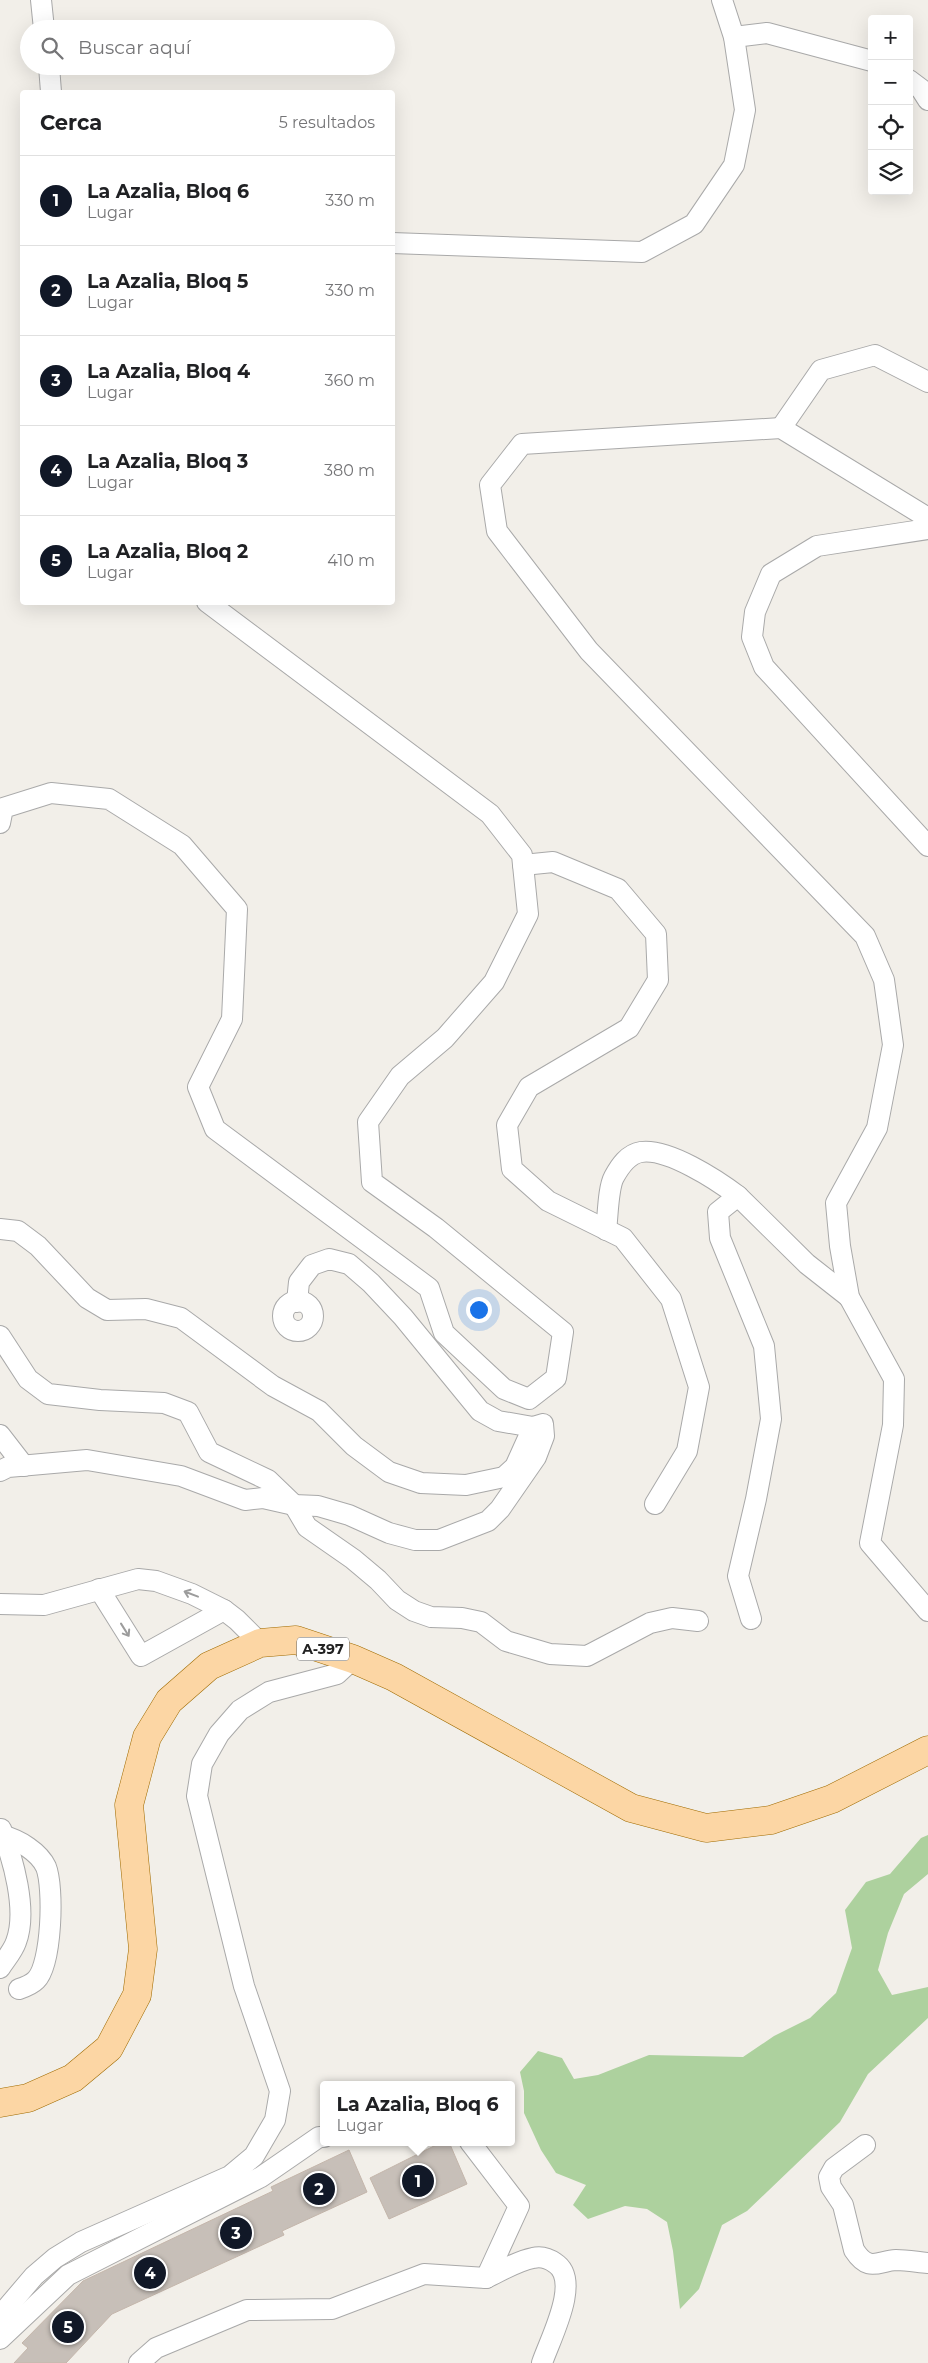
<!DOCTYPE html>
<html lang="es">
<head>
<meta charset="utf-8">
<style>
	:root { --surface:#fff; --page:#f6f6f6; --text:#202124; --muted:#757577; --line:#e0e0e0; --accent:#111827 }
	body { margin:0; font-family:Montserrat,sans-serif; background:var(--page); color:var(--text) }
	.controls { position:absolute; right:15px; top:15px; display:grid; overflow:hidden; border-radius:5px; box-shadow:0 5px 20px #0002 }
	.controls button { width:45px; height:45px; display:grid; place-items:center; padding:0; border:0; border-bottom:1px solid var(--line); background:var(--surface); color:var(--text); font:25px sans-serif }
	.you { position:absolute; left:478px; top:1309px; width:18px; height:18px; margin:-12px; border:4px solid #fff; border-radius:50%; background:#1a73e8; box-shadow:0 0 0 8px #1a73e833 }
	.badge { display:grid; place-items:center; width:32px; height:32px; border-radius:50%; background:var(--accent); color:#fff; font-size:16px; font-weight:700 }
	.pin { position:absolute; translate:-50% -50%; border:2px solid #fff; box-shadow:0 1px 5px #0006 }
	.popup { position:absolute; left:320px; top:2081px; width:195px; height:65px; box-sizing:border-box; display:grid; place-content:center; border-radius:5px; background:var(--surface); filter:drop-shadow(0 1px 4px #0005); font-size:16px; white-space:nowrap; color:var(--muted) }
	.popup b { font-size:19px; color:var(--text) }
	.popup::after { content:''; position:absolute; left:50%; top:100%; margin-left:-10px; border:10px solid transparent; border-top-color:var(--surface) }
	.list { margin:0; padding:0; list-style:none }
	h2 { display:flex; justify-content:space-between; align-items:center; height:65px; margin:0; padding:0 20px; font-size:21px }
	h2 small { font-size:16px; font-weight:400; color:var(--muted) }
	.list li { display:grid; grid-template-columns:32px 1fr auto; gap:15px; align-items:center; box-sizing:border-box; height:90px; padding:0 20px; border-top:1px solid var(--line) }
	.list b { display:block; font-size:19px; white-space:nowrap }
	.list p { margin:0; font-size:16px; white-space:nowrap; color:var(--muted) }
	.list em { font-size:16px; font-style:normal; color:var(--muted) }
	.icon { flex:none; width:28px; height:28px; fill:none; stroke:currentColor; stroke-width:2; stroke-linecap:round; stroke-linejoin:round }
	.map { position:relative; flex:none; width:928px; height:2363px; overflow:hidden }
	.search { position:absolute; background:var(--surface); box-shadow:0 5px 20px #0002; left:20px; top:20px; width:375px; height:55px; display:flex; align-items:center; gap:12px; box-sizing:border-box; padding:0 18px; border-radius:28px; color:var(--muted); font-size:19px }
	.panel { position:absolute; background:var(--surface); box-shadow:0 5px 20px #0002; left:20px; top:90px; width:375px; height:515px; border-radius:5px }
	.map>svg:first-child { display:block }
</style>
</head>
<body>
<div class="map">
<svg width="928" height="2363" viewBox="0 0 928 2363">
	<rect width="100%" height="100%" fill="#f2efe9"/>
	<!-- forest -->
	<path fill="#add19e" d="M 928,1835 L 928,1874 L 904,1894 L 888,1933 L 878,1970 L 892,1995 L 928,1987 L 928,2018 L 868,2074 L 840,2122 L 747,2211 L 722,2225 L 699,2289 L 680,2309 L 673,2251 L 667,2222 L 647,2209 L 625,2206 L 588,2219 L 573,2205 L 586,2185 L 556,2173 L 541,2150 L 524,2113 L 524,2091 L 520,2072 L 538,2051 L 562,2058 L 574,2079 L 598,2075 L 649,2055 L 743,2057 L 774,2036 L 810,2018 L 836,1993 L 852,1948 L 845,1910 L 866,1882 L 890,1874 L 921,1838 Z"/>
	<!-- building -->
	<g fill="#c7bfb8" stroke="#c4b6ab">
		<path d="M 442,2142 L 449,2142 L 467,2184 L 389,2219 L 370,2178 Z"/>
		<path d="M 349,2150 L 367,2192 L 282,2231 L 284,2235 L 112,2314 L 66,2363 L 14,2363 L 28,2348 L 22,2343 L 83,2281 L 273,2191 L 271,2187 Z"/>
	</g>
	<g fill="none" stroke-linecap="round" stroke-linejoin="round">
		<!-- minor casing -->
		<g stroke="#a9a9a9" stroke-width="22">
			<g id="minor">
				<path d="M 41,0 L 44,29"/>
				<path d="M 734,37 L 767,33 L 872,61"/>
				<path d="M 49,66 L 51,92"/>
				<path d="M 909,80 L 921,89 L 928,100"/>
				<path d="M 392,243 L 642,252 L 694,224 L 734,165 L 745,110 L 734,37 L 722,0"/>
				<path d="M 781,428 L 821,370 L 875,355 L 928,382"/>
				<path d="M 928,518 L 781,428 L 522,444 L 490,485 L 497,531 L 589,651 L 865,936 L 884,980 L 893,1045 L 877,1128 L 836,1203 L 840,1246 L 849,1297 L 894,1379 L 893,1425 L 870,1543 L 928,1611"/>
				<path d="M 928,529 L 817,546 L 771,574 L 755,612 L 752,637 L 764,667 L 928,846"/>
				<path d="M 0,823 L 3,808 L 51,793 L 109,799 L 182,845 L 237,909 L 232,1019 L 198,1087 L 215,1129 L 429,1288 L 444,1333 L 504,1389 L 529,1399 L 556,1378 L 563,1332 L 436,1228 L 372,1182 L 368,1122 L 400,1076 L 445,1038 L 494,982 L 528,914 L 522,855 L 490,814 L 207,602"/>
				<path d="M 523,865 L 553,862 L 618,889 L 656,934 L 658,980 L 629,1028 L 529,1087 L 507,1125 L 512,1169 L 548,1201 L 623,1238 L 671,1299 L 699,1387 L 687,1451 L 655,1504"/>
				<path d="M 0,1229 L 18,1231 L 38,1246 L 87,1298 L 107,1310 L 146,1309 L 181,1318 L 273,1386 L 319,1411 L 354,1446 L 389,1472 L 421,1483 L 466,1485 L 504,1477 L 515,1467 L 533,1427"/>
				<path d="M 606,1230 C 608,1216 608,1188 614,1177 C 620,1166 628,1154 641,1152 C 668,1148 717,1180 738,1196"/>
				<circle cx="298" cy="1316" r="15"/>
				<path d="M 0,1336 L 28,1379 L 48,1394 L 100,1400 L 164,1403 L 188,1412 L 209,1452 L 268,1480 L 294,1505 L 307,1527 L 353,1559 L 378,1580 L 397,1600 L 414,1611 L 431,1617 L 462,1618 L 481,1622 L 506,1641 L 550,1654 L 587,1656 L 650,1623 L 672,1618 L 698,1621"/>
				<path d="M 0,1435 L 24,1466"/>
				<path d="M 0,1471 L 8,1467 L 87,1460 L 181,1476 L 245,1500 L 263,1498 L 294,1505 L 318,1506 L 349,1515 L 389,1533 L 415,1540 L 439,1540 L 488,1521 L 500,1509 L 536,1457 L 544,1436 L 543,1424 L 533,1427 L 498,1421 L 480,1411 L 403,1317 L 371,1283 L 349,1264 L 329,1259 L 312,1265 L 299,1282 L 297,1302"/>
				<path d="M 99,1589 L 141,1656 L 224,1610"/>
				<path d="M 0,1604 L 44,1605 L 138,1579 L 156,1581 L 192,1594 L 224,1610 L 237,1620 L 260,1643"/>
				<path d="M 751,1619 L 738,1576 L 756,1499 L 771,1419 L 764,1346 L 720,1238 L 718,1212 L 738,1196 L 807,1264 L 849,1297"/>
				<path d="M 4,1836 C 19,1840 39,1852 46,1867 C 54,1887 52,1964 36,1980 C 32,1984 25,1987 19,1989"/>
				<path d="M 0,1968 C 5,1960 13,1951 16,1942 C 28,1911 13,1858 1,1829"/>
				<path d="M 865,2145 L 834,2168 L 829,2177 L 831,2187 L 843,2205 L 854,2250 C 869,2273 878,2261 896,2260 C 907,2260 917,2262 928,2263"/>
				<path d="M 486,2278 C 501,2271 517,2261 533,2258 C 541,2256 548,2258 555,2263 C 582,2280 550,2339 542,2363"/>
				<path d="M 0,2316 L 34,2276 L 55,2258 L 81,2242 L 230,2176 L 254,2156 L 275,2120 L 280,2091 L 244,1986 L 197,1796 L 202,1764 L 219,1734 L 240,1710 L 269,1692 L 337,1674 L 353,1659"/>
				<path d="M 0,2339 L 68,2275 L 261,2177 L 319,2137 L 324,2137"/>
				<path d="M 139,2363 L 156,2348 L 247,2310 L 332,2309 L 424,2274 L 486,2278 L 519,2206 L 470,2142"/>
			</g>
		</g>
		<!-- primary casing -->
		<g stroke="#a06b00" stroke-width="29">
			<path id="primary" d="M 0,2103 L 28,2098 L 73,2078 L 109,2048 L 137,1995 L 143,1949 L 129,1805 L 147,1737 L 169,1701 L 209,1666 L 260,1643 L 296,1640 L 353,1659 L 394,1677 L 631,1808 L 706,1828 L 771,1820 L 832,1799 L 928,1750"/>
		</g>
		<!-- minor -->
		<use href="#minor" stroke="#fff" stroke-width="20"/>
		<!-- primary -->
		<use href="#primary" stroke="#fcd6a4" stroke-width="28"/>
	</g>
	<!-- one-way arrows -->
	<defs><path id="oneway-shaft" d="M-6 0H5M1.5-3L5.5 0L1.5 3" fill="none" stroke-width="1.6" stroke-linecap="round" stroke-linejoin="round" transform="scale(1.25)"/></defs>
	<g stroke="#9c9c9c">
		<use href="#oneway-shaft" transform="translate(191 1594) rotate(-159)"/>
		<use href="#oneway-shaft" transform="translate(125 1630) rotate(58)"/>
	</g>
	<g text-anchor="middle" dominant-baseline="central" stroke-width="4.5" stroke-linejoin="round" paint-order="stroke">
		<!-- shield labels -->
		<rect fill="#fff" stroke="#646464" stroke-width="1" x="297" y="1637.5" width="52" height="23" rx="4"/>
		<g font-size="14" font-weight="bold" fill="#222">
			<text x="323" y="1649">A-397</text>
		</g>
	</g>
</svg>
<div class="controls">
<button>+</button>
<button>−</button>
<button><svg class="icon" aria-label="locate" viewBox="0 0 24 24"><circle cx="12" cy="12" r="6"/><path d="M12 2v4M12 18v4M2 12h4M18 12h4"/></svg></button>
<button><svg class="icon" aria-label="layers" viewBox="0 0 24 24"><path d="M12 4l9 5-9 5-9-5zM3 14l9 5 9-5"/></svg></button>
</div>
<div class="you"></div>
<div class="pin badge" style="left:418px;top:2181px">1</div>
<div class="popup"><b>La Azalia, Bloq 6</b>Lugar</div>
<div class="pin badge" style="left:319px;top:2189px">2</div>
<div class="pin badge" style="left:236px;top:2233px">3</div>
<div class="pin badge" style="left:150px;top:2273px">4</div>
<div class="pin badge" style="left:68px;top:2327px">5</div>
<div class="search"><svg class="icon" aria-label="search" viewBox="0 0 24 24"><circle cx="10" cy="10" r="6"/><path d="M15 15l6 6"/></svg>Buscar aquí</div>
<section class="panel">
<h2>Cerca<small>5 resultados</small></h2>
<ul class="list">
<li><span class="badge">1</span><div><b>La Azalia, Bloq 6</b><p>Lugar</p></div><em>330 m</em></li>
<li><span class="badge">2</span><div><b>La Azalia, Bloq 5</b><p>Lugar</p></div><em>330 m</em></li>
<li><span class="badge">3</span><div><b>La Azalia, Bloq 4</b><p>Lugar</p></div><em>360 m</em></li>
<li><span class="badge">4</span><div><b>La Azalia, Bloq 3</b><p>Lugar</p></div><em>380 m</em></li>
<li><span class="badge">5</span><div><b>La Azalia, Bloq 2</b><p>Lugar</p></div><em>410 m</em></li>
</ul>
</section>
</div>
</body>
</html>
